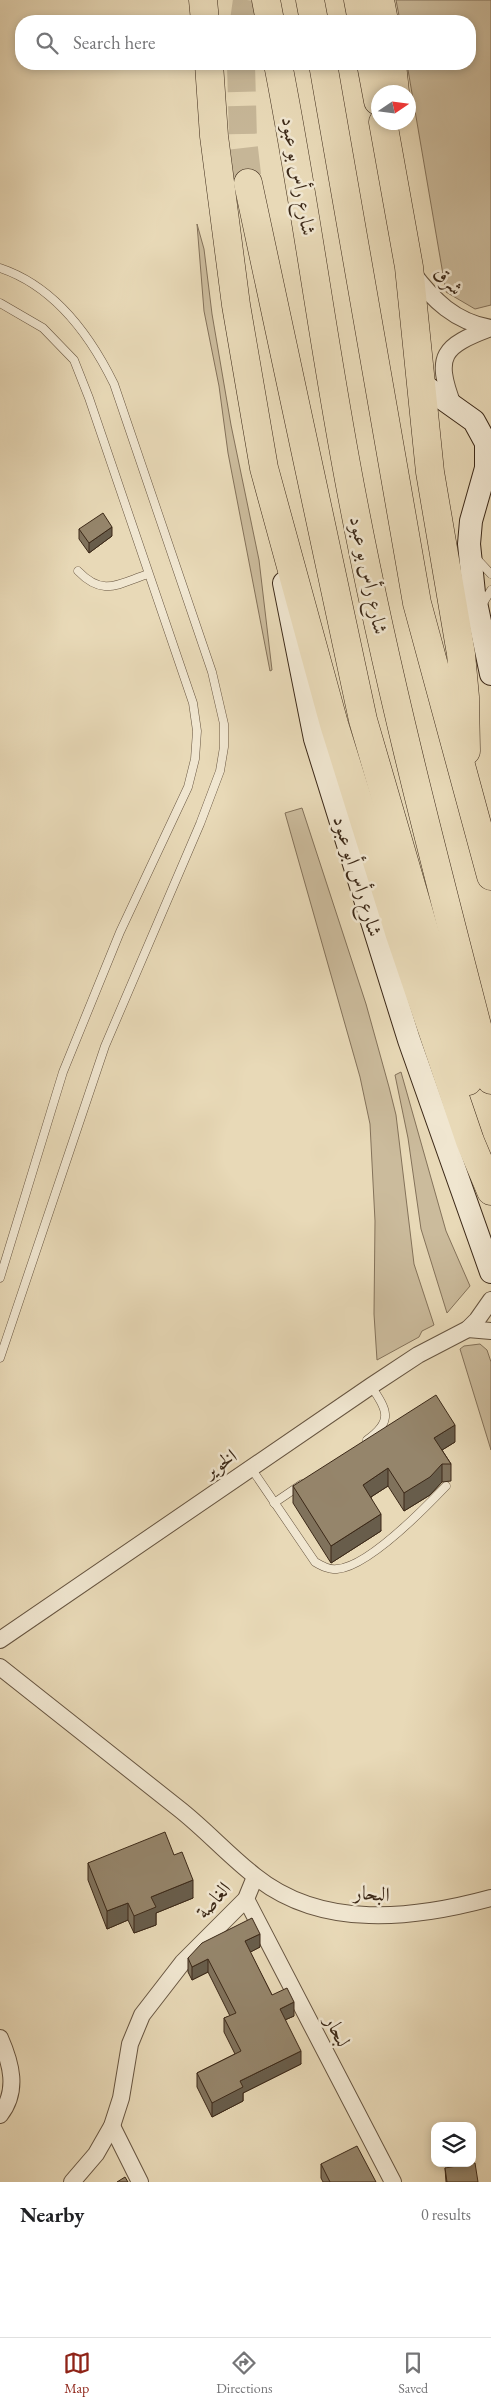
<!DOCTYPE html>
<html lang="en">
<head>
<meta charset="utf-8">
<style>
	:root { --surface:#fff; --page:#f2f2f2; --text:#202124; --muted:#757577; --line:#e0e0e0; --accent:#8f2418 }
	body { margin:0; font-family:"EB Garamond",Amiri,serif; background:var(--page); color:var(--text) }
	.controls { position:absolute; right:15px; bottom:15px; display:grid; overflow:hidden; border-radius:10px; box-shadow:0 2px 8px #0003 }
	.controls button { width:45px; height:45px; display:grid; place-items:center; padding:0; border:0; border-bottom:1px solid var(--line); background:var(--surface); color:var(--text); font:25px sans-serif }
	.compass { position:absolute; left:371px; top:85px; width:45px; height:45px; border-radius:50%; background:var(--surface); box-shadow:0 2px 8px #0003; rotate:77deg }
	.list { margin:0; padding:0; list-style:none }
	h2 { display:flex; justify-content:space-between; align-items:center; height:65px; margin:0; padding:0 20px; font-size:21px }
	h2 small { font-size:16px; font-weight:400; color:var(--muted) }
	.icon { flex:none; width:28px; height:28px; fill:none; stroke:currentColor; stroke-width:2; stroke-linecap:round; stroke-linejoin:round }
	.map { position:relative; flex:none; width:491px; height:2182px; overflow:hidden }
	.search { position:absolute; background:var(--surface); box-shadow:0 2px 8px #0003; left:15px; right:15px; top:15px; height:55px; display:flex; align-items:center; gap:12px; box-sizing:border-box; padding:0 18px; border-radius:20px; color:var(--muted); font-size:19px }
	.sheet { height:155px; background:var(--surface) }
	nav { display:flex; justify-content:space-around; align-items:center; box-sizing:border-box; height:70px; border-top:1px solid var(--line); background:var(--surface); font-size:14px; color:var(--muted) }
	nav a { display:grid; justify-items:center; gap:2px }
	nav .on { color:var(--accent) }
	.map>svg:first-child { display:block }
</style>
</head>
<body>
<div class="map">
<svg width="491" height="2182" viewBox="0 0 491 2182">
	<rect width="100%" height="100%" fill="#e8d9b7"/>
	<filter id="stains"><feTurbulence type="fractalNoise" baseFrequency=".004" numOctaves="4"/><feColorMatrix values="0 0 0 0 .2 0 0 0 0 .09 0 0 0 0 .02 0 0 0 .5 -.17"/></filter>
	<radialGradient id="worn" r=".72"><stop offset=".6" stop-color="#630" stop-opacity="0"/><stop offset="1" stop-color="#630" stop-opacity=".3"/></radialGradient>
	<!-- green -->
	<g fill="#cbbb9c" stroke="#84725a">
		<path d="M 396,0 L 491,0 L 491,305 L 475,309 L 446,292 L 407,64 L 470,64 L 470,21 L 400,21 Z"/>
		<path d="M 197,224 L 204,249 L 212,314 L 231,425 L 259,560 L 272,670 L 270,671 L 228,453 L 219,386 L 204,311 Z"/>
		<path d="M 302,808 L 366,1004 L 389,1087 L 396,1115 L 414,1264 L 434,1325 L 422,1331 L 419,1337 L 377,1360 L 374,1314 L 375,1221 L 370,1124 L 360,1077 L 285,813 Z"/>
		<path d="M 401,1072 L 446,1231 L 470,1286 L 447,1313 L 421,1229 L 408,1138 L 395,1075 Z"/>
		<path d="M 480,1344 L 487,1350 L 491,1362 L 491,1450 L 460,1349 L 464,1346 Z"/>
	</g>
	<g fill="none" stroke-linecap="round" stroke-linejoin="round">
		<!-- highway-tunnel -->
		<g stroke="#c6b697" stroke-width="28" stroke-dasharray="28 14" stroke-linecap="butt">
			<path d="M 244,21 L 247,0"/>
			<path d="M 241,64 L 243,140 L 248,183"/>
		</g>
		<!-- lane casing -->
		<g stroke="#675540" stroke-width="9">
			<g id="lane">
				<path d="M 0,268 C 54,286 90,335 114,384 L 212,672 L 224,724 L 224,747 L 220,771 L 200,824 L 105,1046 L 0,1358"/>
				<path d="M 0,303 L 43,328 L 74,360 L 89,398 L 193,703 L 197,731 L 195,759 L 188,787 L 120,932 L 63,1072 L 0,1278"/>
				<path d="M 477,559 L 491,574"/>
				<path d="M 78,571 C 103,597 118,584 148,574"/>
				<path d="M 482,605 L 491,590"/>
				<path d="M 367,1440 C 394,1421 387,1410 371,1386"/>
				<path d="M 251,1468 L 315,1562 C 322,1566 329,1570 337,1569 C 368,1567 425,1508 446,1486"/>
				<path d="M 274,1503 L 302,1484"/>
			</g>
		</g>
		<!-- street casing -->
		<g stroke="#675540" stroke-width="18">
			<g id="street">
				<path d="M 412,272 C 433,300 455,322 491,328"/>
				<path d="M 453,405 C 434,355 443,346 491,328"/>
				<path d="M 468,1329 L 491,1331"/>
				<path d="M 0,1640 L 371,1386 L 418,1355 L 468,1329 L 477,1320 L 491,1300"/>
				<path d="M 0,1667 C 59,1714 119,1761 178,1808 C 205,1829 228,1855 255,1876 C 322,1930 414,1919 491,1898"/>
				<path d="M 246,1899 L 393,2182"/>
				<path d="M 0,2038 C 11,2063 19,2091 0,2115"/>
				<path d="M 112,2126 L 140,2182"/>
				<path d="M 72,2182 L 96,2154 L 112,2126 L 121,2098 L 130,2044 L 142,2015 L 183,1962 L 246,1899 L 255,1877"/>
			</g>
		</g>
		<!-- secondary casing -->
		<g stroke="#3c2918" stroke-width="24">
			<g id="secondary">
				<path d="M 422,384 L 474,421 L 486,443 L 486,468 L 471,521 L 469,544 L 474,593 L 491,674"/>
				<path d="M 284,583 L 315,739 L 409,1040 L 491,1272"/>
			</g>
		</g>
		<!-- highway casing -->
		<g stroke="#3c2918" stroke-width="29">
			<g id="highway">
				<path d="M 203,0 L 205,21"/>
				<path d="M 266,0 L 270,21"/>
				<path d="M 310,0 L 314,21"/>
				<path d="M 358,0 L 362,21"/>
				<path d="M 380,0 L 384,21"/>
				<path d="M 209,64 L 214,136 L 236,305 L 264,468 L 334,724 L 400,935 L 470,1141 L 491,1191"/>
				<path d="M 278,64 C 307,211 325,359 354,506 C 391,699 442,889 491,1080"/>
				<path d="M 323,64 L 417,603 L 491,876"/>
				<path d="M 371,64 L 378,101"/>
				<path d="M 392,64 L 395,92"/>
				<path d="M 383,122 L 409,267 L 430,472 L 461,654 L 465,697 L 466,751"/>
				<path d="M 248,183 L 363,720 L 468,1081"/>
			</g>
		</g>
		<!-- lane -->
		<use href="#lane" stroke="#f0e6d0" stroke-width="8"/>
		<!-- street -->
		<use href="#street" stroke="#f0e6d0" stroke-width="16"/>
		<!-- secondary -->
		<use href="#secondary" stroke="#f0e6d0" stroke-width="22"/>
		<!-- highway -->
		<use href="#highway" stroke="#e8d9b7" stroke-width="28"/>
	</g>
	<!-- wall -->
	<g fill="#80725c" stroke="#3c2918">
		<path d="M 79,529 L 112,536 L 89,553 L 79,539 Z"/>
		<path d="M 455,1442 L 442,1450 L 451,1464 L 451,1481 L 442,1482 L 430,1495 L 404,1511 L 388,1486 L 371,1497 L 381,1531 L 331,1563 L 293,1503 L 293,1486 Z"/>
		<path d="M 174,1855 L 193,1898 L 156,1913 L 156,1925 L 134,1933 L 128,1920 L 107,1929 L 88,1880 L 88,1863 Z"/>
		<path d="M 260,1947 L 250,1952 L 272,1995 L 294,2016 L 285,2020 L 301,2064 L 243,2093 L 243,2101 L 212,2117 L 197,2087 L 197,2073 L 235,2054 L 224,2032 L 224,2018 L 230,2016 L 208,1972 L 192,1980 L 188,1972 L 188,1958 Z"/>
		<path d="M 321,2164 L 376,2182 L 323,2182 L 321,2178 Z"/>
		<path d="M 445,2168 L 478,2182 L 446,2182 Z"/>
	</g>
	<!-- shaded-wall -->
	<g fill="#685d4b" stroke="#3c2918">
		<path d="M 112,527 L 112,536 L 89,553 L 89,543 Z"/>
		<path d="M 455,1425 L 455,1442 L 434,1455 L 434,1438 Z"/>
		<path d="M 442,1464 L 442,1482 L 430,1495 L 404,1511 L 404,1493 Z"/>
		<path d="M 388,1468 L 388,1486 L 363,1502 L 363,1485 Z"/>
		<path d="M 381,1514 L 381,1531 L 331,1563 L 331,1546 Z"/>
		<path d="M 193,1880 L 193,1898 L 156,1913 L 156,1925 L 134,1933 L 134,1916 L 151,1897 Z"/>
		<path d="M 128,1903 L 128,1920 L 107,1929 L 107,1911 Z"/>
		<path d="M 260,1934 L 260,1947 L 245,1955 L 245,1941 Z"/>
		<path d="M 208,1959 L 208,1972 L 192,1980 L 192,1967 Z"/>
		<path d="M 294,2002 L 294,2016 L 280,2022 L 280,2009 Z"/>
		<path d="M 301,2051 L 301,2064 L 243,2093 L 243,2101 L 212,2117 L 212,2103 L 240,2081 Z"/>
	</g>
	<!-- building -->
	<g fill="#95856b" stroke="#3c2918">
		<path d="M 103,513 L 112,527 L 89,543 L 79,529 Z"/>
		<path d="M 436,1395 L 455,1425 L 434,1438 L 451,1464 L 442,1464 L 430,1477 L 404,1493 L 388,1468 L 363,1485 L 381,1514 L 331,1546 L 293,1486 Z"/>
		<path d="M 165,1832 L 174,1855 L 182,1852 L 193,1880 L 151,1897 L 156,1907 L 134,1916 L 128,1903 L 107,1911 L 88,1863 Z"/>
		<path d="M 252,1918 L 260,1934 L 245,1941 L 272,1995 L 287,1988 L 294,2002 L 280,2009 L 301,2051 L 240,2081 L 243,2087 L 212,2103 L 197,2073 L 241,2051 L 224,2018 L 236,2013 L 208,1959 L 192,1967 L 188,1958 L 202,1943 Z"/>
		<path d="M 357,2146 L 376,2182 L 330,2182 L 321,2164 Z"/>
		<path d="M 475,2163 L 478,2182 L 447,2182 L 445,2168 Z"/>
		<path d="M 125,2177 L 128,2182 L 117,2182 Z"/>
	</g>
	<g text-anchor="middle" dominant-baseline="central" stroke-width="5" stroke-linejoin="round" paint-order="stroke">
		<!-- street labels -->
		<g font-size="20" fill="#3c2918" stroke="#f0e6d0">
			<text transform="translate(299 176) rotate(80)">شارع رأس بو عبود</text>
			<text transform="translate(449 280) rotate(46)">شرق</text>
			<text transform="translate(369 575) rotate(78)">شارع رأس بو عبود</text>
			<text transform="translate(358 876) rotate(73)">شارع رأس أبو عبود</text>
			<text transform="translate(220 1463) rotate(-34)">الخوير</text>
			<text transform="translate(372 1893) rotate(4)">البحار</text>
			<text transform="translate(213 1900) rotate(-48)">الغاصة</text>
			<text transform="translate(338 2031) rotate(63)">لبحار</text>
		</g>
	</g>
	<rect width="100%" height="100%" filter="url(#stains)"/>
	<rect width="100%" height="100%" fill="url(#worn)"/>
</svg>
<div class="controls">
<button><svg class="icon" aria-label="layers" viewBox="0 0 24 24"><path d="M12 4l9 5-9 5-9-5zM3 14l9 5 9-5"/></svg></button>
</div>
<svg class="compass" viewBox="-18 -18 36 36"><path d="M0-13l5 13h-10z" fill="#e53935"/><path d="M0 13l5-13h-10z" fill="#757577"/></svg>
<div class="search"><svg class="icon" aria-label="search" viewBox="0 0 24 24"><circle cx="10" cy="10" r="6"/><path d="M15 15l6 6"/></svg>Search here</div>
</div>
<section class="sheet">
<h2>Nearby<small>0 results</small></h2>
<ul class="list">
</ul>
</section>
<nav>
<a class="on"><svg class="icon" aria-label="map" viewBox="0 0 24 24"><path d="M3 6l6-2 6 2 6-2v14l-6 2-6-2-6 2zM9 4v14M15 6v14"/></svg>Map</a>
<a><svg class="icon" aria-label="directions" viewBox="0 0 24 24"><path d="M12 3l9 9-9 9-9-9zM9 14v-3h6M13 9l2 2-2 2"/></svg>Directions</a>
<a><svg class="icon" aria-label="saved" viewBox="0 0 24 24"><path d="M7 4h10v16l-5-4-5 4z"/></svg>Saved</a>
</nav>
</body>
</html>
